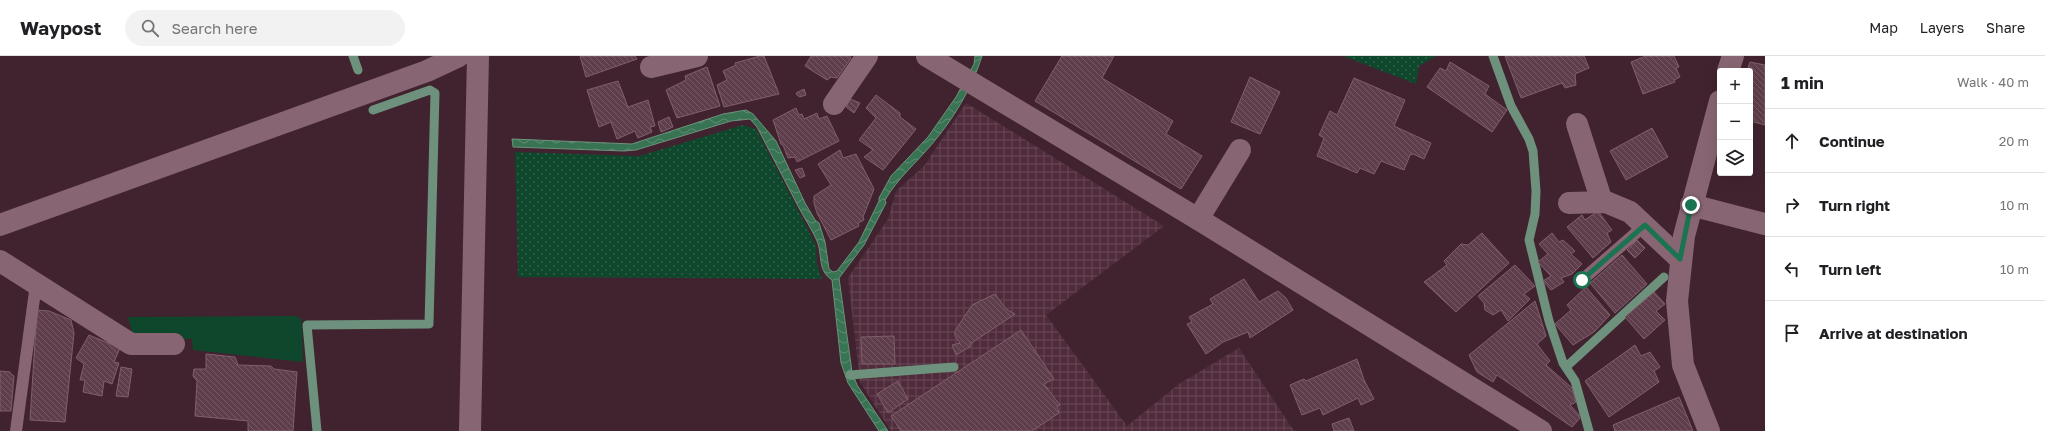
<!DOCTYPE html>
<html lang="en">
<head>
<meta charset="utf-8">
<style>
	:root { --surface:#fff; --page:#f2f2f2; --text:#202124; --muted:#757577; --line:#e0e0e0 }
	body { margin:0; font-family:"Golos Text",sans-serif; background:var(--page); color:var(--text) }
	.controls { position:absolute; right:12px; top:12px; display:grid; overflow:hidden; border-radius:4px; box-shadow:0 4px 16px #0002 }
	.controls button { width:36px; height:36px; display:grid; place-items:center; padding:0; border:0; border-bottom:1px solid var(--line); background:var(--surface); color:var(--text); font:20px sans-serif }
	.stop { position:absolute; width:12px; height:12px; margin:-9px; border:3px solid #1b7451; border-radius:50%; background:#fff }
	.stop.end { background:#1b7451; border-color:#fff; box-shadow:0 1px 4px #0008 }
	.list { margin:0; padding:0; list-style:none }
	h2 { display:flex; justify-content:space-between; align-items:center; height:52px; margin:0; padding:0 16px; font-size:17px }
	h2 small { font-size:13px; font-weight:400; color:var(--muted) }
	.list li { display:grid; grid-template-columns:26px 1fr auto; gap:12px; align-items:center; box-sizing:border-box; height:64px; padding:0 16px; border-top:1px solid var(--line) }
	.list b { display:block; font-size:15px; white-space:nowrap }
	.list em { font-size:13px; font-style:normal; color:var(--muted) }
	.icon { flex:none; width:22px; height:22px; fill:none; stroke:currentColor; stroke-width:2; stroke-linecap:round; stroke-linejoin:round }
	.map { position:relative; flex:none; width:1765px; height:375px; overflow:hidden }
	header { display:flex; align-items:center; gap:24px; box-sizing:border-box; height:56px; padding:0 20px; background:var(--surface); border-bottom:1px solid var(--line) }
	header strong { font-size:19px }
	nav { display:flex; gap:22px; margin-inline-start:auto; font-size:14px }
	.search { width:280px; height:36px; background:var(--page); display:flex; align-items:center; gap:10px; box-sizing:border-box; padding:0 14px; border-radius:22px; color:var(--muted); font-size:15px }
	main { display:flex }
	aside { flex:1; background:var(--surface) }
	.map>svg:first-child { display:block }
</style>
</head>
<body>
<header>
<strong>Waypost</strong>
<div class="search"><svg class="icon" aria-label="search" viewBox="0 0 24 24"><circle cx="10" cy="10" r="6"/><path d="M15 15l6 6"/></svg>Search here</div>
<nav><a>Map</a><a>Layers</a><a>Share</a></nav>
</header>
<main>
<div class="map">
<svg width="1765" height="375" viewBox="0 0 1765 375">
	<defs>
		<pattern id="industrial-grid" width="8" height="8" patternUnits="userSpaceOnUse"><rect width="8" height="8" fill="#502b3b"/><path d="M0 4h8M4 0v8" fill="none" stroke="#694957"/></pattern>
		<pattern id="grass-dots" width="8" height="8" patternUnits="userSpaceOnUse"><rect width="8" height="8" fill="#0f472c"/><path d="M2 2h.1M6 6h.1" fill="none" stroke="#32614a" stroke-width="1.8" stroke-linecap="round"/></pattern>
		<pattern id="water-waves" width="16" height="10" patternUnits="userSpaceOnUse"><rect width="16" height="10" fill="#387453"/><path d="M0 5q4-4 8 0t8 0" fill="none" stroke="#5e8d73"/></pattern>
		<pattern id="building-back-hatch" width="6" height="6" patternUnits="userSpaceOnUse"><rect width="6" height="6" fill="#5f3e4b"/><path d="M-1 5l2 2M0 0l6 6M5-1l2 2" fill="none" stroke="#765964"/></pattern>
	</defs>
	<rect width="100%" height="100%" fill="#412330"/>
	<!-- industrial -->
	<path fill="url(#industrial-grid)" d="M 966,47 L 1164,170 L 1046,259 L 1127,370 L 1179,328 L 1239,292 L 1294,375 L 891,375 L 860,326 L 848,222 L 888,163 L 896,135 L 924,110 Z"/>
	<!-- grass -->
	<g fill="url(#grass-dots)">
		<path d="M 1343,0 L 1436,0 L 1419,10 L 1416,28 Z"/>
		<path d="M 743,69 L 756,73 L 816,189 L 817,208 L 822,223 L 518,221 L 515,96 L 639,100 Z"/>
	</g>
	<!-- garden -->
	<path fill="#0f472c" d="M 296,260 L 302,264 L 303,306 L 193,294 L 192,283 L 134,283 L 128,261 Z"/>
	<!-- water -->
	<path fill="url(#water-waves)" stroke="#6d917c" d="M 975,0 L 982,0 C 972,32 954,62 932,88 C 916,107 898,122 885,144 L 886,147 L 864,189 L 839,222 L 852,316 L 857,329 L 888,375 L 879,375 L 848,327 L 841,307 L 832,224 C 817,214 823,200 817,185 C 812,173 804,162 798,150 C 784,124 771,97 757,71 L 750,63 L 731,65 L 636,94 L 624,95 L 513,91 L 512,83 L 632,88 L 723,58 L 746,54 L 753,58 L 776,85 L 805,147 L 815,164 L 819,167 L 825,186 L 829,213 L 833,216 L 837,215 L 859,186 L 879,145 L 879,142 L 891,120 L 928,81 L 956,41 L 974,8 Z"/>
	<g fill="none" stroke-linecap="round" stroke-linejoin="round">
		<!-- stream -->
		<g stroke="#6d917c" stroke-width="9">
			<path d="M 353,0 L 358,14"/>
			<path d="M 1493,0 L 1511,50 L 1529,83 L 1533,95 L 1536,135 L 1535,158 L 1529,184 L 1549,265 L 1563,307 L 1575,325 L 1589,375"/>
			<path d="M 1566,311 L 1664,221"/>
			<path d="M 850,319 L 954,311"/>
			<path d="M 317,375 L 307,269 L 429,268 L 435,37 L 430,34 L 373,54"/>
		</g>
	</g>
	<!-- building -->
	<g fill="url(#building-back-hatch)" stroke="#815e6c">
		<path d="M 580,0 L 635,0 L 637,3 L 586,21 Z"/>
		<path d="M 760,0 L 764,0 L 779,38 L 724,51 L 717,29 L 727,24 L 723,15 L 736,9 L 735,7 Z"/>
		<path d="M 811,0 L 850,0 L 851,2 L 837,22 L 831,21 L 827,24 L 805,10 Z"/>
		<path d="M 1062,0 L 1114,0 L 1102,22 L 1173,65 L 1166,78 L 1202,100 L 1181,133 L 1035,45 Z"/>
		<path d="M 1505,0 L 1584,0 L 1589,12 L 1575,18 L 1576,29 L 1565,32 L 1562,27 L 1521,42 Z"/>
		<path d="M 1646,0 L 1674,0 L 1679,11 L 1676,12 L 1680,21 L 1674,24 L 1675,26 L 1643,38 L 1631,6 Z"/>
		<path d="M 1450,6 L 1489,30 L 1485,38 L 1507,54 L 1492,76 L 1427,31 L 1440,12 L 1446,15 Z"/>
		<path d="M 1750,6 L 1765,9 L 1765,69 L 1750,65 L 1750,15 L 1747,15 Z"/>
		<path d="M 707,11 L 720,50 L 677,62 L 666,34 L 686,24 L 685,20 Z"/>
		<path d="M 1250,21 L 1280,36 L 1260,78 L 1231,66 Z"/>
		<path d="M 1354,22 L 1405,44 L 1394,70 L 1431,87 L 1424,103 L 1413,98 L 1410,99 L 1404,114 L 1381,105 L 1374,118 L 1360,112 L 1357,117 L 1317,100 L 1324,82 L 1319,79 L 1330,55 L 1337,59 Z"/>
		<path d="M 618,25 L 628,51 L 648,44 L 655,70 L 650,71 L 652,76 L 638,82 L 635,75 L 617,83 L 611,66 L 599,71 L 587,34 Z"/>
		<path d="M 804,33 L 806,39 L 800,41 L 797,39 L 796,37 Z"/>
		<path d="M 876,39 L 900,57 L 900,61 L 916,73 L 883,114 L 864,101 L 873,94 L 859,84 L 876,62 L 866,52 Z"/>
		<path d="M 850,43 L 860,47 L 854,57 L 846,51 Z"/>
		<path d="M 796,52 L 799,59 L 802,58 L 804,63 L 817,57 L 819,63 L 827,60 L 839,85 L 797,106 L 795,101 L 788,102 L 783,89 L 781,88 L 773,64 Z"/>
		<path d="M 669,61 L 673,71 L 661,76 L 658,66 Z"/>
		<path d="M 1652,72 L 1668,101 L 1626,124 L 1610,95 Z"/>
		<path d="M 840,94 L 843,102 L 856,98 L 874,133 L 863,161 L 864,164 L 858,167 L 859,170 L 831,184 L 817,157 L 814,147 L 814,140 L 831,129 L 818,108 Z"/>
		<path d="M 802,112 L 805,120 L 800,122 L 795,114 Z"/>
		<path d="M 1598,155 L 1612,174 L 1607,177 L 1611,186 L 1593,202 L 1567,171 L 1582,159 L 1585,164 Z"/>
		<path d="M 1482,177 L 1509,207 L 1456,256 L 1424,226 L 1447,209 L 1444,205 L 1461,188 L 1468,189 Z"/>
		<path d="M 1552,177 L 1559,186 L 1563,184 L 1575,195 L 1571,198 L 1582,208 L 1572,218 L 1561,222 L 1564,226 L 1551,234 L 1543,225 L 1551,220 L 1538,206 L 1548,198 L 1539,188 Z"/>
		<path d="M 1637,184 L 1645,192 L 1635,202 L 1627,194 Z"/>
		<path d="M 1622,199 L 1647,228 L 1615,257 L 1590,227 Z"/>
		<path d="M 1515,209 L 1535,230 L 1524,238 L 1530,243 L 1508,265 L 1501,254 L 1493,259 L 1485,254 L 1484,247 L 1478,240 Z"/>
		<path d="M 1244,223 L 1259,246 L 1278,235 L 1286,242 L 1293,254 L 1250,282 L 1248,276 L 1223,286 L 1206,298 L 1187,268 L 1192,266 L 1189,261 L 1213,248 L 1210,243 Z"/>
		<path d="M 1586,231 L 1610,259 L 1594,276 L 1573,289 L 1555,268 L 1571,254 L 1567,249 Z"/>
		<path d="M 1654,236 L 1665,248 L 1656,255 L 1665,264 L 1644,283 L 1625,261 Z"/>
		<path d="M 995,238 L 1006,253 L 1015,258 L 970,288 L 971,290 L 956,299 L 952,289 L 960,287 L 955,280 L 955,275 L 972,249 Z"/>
		<path d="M 1535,245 L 1546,280 L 1537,288 L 1550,305 L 1546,309 L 1572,332 L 1576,346 L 1570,349 L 1581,361 L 1572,371 L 1497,319 L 1493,326 L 1477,316 L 1469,299 Z"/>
		<path d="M 37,254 L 49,255 L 71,264 L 74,277 L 65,366 L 30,364 Z"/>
		<path d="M 1021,274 L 1054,323 L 1044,328 L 1060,349 L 1057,350 L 1059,357 L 1032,375 L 901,375 L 891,360 Z"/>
		<path d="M 89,279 L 120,292 L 114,306 L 119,307 L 112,328 L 104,325 L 102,340 L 83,336 L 85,324 L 80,324 L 84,308 L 76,302 Z"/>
		<path d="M 894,280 L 895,308 L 862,308 L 861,281 Z"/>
		<path d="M 1635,289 L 1641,300 L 1650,296 L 1660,311 L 1654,315 L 1659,326 L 1609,361 L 1585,325 Z"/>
		<path d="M 206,298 L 235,301 L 238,309 L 271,310 L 274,313 L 297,316 L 293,375 L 248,375 L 248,365 L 195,360 L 197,325 L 193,320 L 194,313 L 206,313 Z"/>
		<path d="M 1357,303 L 1364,324 L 1374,343 L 1361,349 L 1358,342 L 1323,359 L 1320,352 L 1302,359 L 1290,329 L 1304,323 L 1306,325 Z"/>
		<path d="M 121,311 L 132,313 L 128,341 L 116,340 Z"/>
		<path d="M 0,315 L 10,316 L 11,318 L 14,320 L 11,355 L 0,355 Z"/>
		<path d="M 898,325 L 908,343 L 888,357 L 877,338 Z"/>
		<path d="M 1679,341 L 1693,375 L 1615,375 L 1613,369 Z"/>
		<path d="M 1349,362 L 1354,375 L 1334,375 L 1332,368 Z"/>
	</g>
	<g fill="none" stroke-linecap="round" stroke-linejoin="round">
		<!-- service -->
		<g stroke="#886573" stroke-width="12">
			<path d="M 1582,224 L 1645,169"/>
			<path d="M 16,375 L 36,228"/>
		</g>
		<!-- minor -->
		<g stroke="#886573" stroke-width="22">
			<path d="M 927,0 L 1198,163 L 1541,375"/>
			<path d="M 651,11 L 697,0"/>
			<path d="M 1728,15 L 1733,0"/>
			<path d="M 834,48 L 867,0"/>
			<path d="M 1577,68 L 1602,146"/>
			<path d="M 1569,147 L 1606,146 L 1630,156 L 1680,203"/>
			<path d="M 1691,149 L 1765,168"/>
			<path d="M 1198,163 L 1240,94"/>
			<path d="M 0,169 L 427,15 L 459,0"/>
			<path d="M 0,205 L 131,288 L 174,288"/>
			<path d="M 1709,375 L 1683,309 L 1677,245 L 1684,180 L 1720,45"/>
		</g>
		<!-- tertiary -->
		<path stroke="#886573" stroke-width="22" d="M 470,375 L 478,0"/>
	</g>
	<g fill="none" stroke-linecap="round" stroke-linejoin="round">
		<!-- route -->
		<path stroke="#1b7451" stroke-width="5" d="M 1582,224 L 1645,169 L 1680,203 L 1691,149"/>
	</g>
</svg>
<div class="controls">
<button>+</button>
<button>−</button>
<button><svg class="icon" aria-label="layers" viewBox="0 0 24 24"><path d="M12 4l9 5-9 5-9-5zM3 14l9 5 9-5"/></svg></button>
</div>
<div class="stop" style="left:1582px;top:224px"></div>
<div class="stop end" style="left:1691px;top:149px"></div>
</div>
<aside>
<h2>1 min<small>Walk · 40 m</small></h2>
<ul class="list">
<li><svg class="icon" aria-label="ahead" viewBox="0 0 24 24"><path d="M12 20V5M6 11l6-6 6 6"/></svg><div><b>Continue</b></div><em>20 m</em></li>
<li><svg class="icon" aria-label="right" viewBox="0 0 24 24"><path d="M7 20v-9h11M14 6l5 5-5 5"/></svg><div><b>Turn right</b></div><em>10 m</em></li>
<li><svg class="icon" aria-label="left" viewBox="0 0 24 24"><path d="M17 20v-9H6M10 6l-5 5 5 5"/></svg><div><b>Turn left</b></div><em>10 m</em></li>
<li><svg class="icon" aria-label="arrive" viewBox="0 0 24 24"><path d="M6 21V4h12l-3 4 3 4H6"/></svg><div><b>Arrive at destination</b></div></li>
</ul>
</aside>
</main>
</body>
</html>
